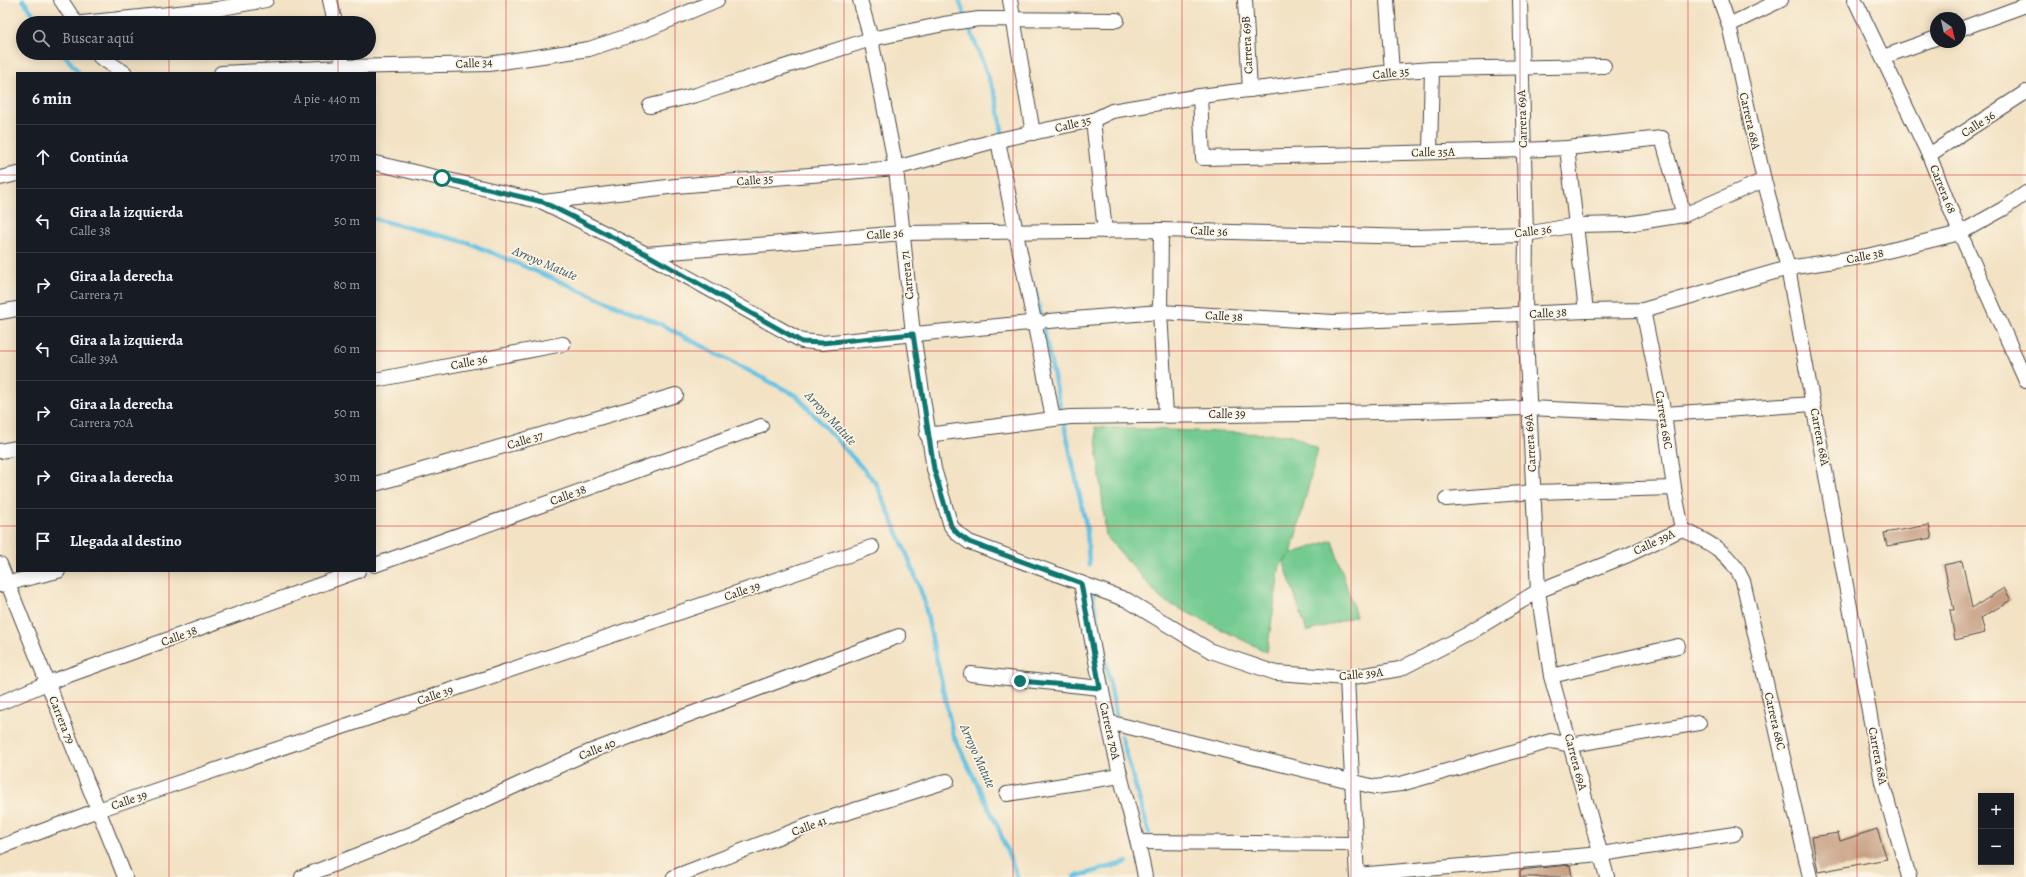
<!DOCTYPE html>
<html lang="es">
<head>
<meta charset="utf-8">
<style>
	:root { --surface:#171b24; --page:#242831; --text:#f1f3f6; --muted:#9ea1a6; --line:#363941 }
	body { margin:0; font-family:Alegreya,serif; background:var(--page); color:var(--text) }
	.controls { position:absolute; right:12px; bottom:12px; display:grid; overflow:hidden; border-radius:0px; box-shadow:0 2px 10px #0003 }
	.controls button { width:36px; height:36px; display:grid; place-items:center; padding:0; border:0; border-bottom:1px solid var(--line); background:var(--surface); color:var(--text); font:20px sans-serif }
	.compass { position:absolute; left:1930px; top:12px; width:36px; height:36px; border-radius:50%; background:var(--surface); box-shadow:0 2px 10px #0003; rotate:146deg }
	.stop { position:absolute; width:12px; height:12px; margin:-9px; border:3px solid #0f766e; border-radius:50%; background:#fff }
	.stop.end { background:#0f766e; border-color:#fff; box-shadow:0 1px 4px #0008 }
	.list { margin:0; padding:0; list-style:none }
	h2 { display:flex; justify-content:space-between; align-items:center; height:52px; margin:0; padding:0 16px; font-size:17px }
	h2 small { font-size:13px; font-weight:400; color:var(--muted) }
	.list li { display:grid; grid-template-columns:26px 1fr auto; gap:12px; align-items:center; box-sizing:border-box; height:64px; padding:0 16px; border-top:1px solid var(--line) }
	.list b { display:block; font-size:15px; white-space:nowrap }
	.list p { margin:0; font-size:13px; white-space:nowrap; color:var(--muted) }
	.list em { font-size:13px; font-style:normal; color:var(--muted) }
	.icon { flex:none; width:22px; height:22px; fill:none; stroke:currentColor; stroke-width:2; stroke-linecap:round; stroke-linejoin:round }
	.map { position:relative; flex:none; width:2026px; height:877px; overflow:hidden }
	.search { position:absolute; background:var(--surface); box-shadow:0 2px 10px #0003; left:16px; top:16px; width:360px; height:44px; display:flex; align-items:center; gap:10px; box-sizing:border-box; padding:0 14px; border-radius:22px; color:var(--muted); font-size:15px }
	.panel { position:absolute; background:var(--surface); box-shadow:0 2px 10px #0003; left:16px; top:72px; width:360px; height:500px; border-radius:0px }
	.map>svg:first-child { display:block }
</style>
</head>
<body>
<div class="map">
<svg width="2026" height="877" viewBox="0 0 2026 877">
	<rect width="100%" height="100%" fill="#fcf5e5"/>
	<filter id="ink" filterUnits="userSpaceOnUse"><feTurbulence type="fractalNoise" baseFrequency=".025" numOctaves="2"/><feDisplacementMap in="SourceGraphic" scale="8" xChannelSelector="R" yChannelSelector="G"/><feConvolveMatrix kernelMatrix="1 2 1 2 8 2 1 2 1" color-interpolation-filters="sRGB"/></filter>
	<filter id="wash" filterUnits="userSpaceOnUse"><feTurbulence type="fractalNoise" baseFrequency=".012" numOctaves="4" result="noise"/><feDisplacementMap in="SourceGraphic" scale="16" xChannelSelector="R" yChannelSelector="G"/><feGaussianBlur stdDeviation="0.9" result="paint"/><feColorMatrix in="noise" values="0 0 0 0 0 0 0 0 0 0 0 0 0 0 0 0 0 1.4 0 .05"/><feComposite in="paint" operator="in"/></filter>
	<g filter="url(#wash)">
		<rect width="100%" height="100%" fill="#f3e2c4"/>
		<!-- green -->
		<path fill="#73cb91" stroke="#4f7b5e" d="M 1095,427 L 1292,435 L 1318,449 L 1291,554 L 1332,540 L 1356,616 L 1307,632 L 1284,563 L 1289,556 L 1280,565 L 1267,652 L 1162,600 L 1106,536 Z"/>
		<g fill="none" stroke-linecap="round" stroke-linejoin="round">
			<!-- stream -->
			<g stroke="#64c2e3" stroke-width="4.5">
				<path d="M 23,0 L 40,23"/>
				<path d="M 959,0 L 997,100 L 1003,137"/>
				<path d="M 63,53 L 79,73"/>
				<path d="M 375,219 L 469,243 L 662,325 L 797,396 L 876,483 L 908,557 L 923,597 L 953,735 L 998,827 L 1017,877"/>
				<path d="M 1035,289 L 1087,530 L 1089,565"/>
				<path d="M 1092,591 L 1116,715"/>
				<path d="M 1121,736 L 1149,833"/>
				<path d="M 1074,877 L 1127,862"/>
			</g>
		</g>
		<g id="blocks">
			<!-- building -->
			<g fill="#c7a084">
				<path d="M 1929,525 L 1932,538 L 1887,546 L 1884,533 Z"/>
				<path d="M 1962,561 L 1972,608 L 2004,588 L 2011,600 L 1981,618 L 1985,633 L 1955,640 L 1950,610 L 1954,610 L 1944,565 Z"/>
				<path d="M 1877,829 L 1887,859 L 1818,872 L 1812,837 L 1838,833 L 1840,841 Z"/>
				<path d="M 1570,865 L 1572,877 L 1520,877 L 1520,870 Z"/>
			</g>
		</g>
	</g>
	<g filter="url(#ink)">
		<use href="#blocks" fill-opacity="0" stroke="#494642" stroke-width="1"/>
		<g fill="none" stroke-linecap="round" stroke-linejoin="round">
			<!-- minor casing -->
			<g stroke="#494642" stroke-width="16">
				<g id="minor">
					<path d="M 61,0 L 76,23"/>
					<path d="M 330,0 L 335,23"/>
					<path d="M 860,0 L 871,39 L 896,168 L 913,334 L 934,469 L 951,526 L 958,534 L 969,542 L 1127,600 L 1211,651 L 1276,673 L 1347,678 L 1400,669 L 1468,634 L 1538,591 L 1628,555 L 1682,529 C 1710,543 1730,552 1743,581 L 1810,877"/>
					<path d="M 1010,0 L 1033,133"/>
					<path d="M 1245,0 L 1250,90"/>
					<path d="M 1387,0 L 1392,72"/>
					<path d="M 1520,0 L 1526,234 L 1525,314 L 1538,591 L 1551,676 L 1607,877"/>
					<path d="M 1720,0 L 1729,25 L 1764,180 L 1788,268 L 1882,782 L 1909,877"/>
					<path d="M 1855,0 L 1929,155 L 1960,233 L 2026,381"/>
					<path d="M 82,23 L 217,9 L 266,0"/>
					<path d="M 1729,25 L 1781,0"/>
					<path d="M 1960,29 L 2026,5"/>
					<path d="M 97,53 L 100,57 L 125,73"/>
					<path d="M 341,53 L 343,67"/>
					<path d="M 1883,57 L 1936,38"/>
					<path d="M 221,73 L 343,67 L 489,64 L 589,49 L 646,30 L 717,0"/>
					<path d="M 1200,96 L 1203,158 L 1523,150 L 1567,148 L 1662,138 L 1684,215"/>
					<path d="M 650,106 L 696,95 L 871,39 L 944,24 L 979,19 L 1117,20"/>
					<path d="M 1093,120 L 1105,231"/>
					<path d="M 998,140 C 1015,233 1036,325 1053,419"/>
					<path d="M 1567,148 L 1586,311"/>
					<path d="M 1430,152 L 1432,69"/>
					<path d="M 1929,155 L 2026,92"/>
					<path d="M 375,163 L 543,202 L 646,254 L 802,341 L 822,343 L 1040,322"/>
					<path d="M 0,178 L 17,174"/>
					<path d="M 543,202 L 676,186 L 896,168 L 998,140 L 1093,120 L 1112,111 L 1200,96 L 1392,72 L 1432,69 L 1604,66"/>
					<path d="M 1161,230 L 1160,312 L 1166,415"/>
					<path d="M 646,254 L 903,233 L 1161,230 L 1413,237 L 1526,234 L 1576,225 L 1627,224 L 1684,215 L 1764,180"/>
					<path d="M 1643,310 L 1664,414 L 1674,488 L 1682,529"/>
					<path d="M 0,312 L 17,309"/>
					<path d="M 1049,321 L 1160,312 L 1334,322 L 1586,311 L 1643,310 L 1788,268 L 1867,256 L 1960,233 L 2003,209 L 2026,193"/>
					<path d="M 375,380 L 563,344"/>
					<path d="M 927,435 L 1070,417 L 1304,414 L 1528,408 L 1664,414 L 1813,404"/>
					<path d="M 0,451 L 17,448"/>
					<path d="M 375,484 L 676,395"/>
					<path d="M 1446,499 L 1534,492 L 1674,488"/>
					<path d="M 0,564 L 125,877"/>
					<path d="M 375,565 L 761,426"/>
					<path d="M 1081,583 C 1093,647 1105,711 1120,774 C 1128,808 1139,842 1145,877"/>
					<path d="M 0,585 L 58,571"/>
					<path d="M 971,674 L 1100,688"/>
					<path d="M 1551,676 L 1678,646"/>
					<path d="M 1347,678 L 1357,877"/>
					<path d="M 0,703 L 47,683 L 358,571"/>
					<path d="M 1108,722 L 1375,787 L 1401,784 L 1551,741 L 1571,745 L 1699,723"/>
					<path d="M 1007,794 L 1120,776"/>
					<path d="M 1139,842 L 1354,844"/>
					<path d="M 0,847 L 98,810 L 872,547"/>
					<path d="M 1357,875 L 1601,854 L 1734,834"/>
					<path d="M 302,877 L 409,835 L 589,752 L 899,636"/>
					<path d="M 674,877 L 817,822 L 947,781"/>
				</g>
			</g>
			<!-- minor -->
			<use href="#minor" stroke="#fff" stroke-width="14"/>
		</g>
	</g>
	<g fill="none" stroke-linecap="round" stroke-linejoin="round" filter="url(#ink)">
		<!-- route -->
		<path stroke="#0f766e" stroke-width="5" d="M 442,178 L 543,202 L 646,254 L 802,342 L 822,343 L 913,334 L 934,469 L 951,526 L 958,534 L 969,542 L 1081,583 L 1100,688 L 1020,681"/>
	</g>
	<!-- grid -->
	<path fill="none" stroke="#d62828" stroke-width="1" stroke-opacity="0.55" d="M 169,0 L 169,23M 338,0 L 338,23M 506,0 L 506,877M 675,0 L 675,877M 844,0 L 844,877M 1013,0 L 1013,877M 1182,0 L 1182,877M 1351,0 L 1351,877M 1520,0 L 1520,877M 1688,0 L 1688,877M 1857,0 L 1857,877M 169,53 L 169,73M 338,53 L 338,73M 0,175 L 17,175M 375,175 L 2026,175M 0,351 L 17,351M 375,351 L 2026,351M 0,526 L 17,526M 375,526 L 2026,526M 169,571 L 169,877M 338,571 L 338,877M 0,702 L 2026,702"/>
	<g text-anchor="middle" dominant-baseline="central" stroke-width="3.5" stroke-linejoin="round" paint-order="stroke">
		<!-- street labels -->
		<g font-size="12" fill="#2b2b2b" stroke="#fcf5e5">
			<text transform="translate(1247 45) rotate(-93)">Carrera 69B</text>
			<text transform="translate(474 63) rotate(-3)">Calle 34</text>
			<text transform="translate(1391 73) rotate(-6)">Calle 35</text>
			<text transform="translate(1522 119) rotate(-92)">Carrera 69A</text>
			<text transform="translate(1750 121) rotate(77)">Carrera 68A</text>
			<text transform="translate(1073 124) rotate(-14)">Calle 35</text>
			<text transform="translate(1978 124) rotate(-33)">Calle 36</text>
			<text transform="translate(1433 152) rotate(-1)">Calle 35A</text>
			<text transform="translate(755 180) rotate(-5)">Calle 35</text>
			<text transform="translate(1943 189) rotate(68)">Carrera 68</text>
			<text transform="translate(1209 231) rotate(2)">Calle 36</text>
			<text transform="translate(1533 231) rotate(-7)">Calle 36</text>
			<text transform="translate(885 234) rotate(-4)">Calle 36</text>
			<text transform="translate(1865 256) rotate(-11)">Calle 38</text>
			<text transform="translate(907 275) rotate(-96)">Carrera 71</text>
			<text transform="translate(1548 313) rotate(-3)">Calle 38</text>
			<text transform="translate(1224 316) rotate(3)">Calle 38</text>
			<text transform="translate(469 362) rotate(-11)">Calle 36</text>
			<text x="1227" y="414">Calle 39</text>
			<text transform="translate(1664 420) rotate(81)">Carrera 68C</text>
			<text transform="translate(1820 437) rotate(79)">Carrera 68A</text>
			<text transform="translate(525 440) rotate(-17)">Calle 37</text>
			<text transform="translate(1530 443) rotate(-94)">Carrera 69A</text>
			<text transform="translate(568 495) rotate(-20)">Calle 38</text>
			<text transform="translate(1654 542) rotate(-25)">Calle 39A</text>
			<text transform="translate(742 591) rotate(-19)">Calle 39</text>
			<text transform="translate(179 636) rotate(-20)">Calle 38</text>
			<text transform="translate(1361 674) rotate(-6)">Calle 39A</text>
			<text transform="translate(435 695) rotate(-19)">Calle 39</text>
			<text transform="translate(62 720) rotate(68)">Carrera 79</text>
			<text transform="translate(1775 721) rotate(77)">Carrera 68C</text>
			<text transform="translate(1110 731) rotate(77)">Carrera 70A</text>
			<text transform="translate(597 749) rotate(-22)">Calle 40</text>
			<text transform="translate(1878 756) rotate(79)">Carrera 68A</text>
			<text transform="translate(1576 762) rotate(75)">Carrera 69A</text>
			<text transform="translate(129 800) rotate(-19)">Calle 39</text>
			<text transform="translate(809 826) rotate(-20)">Calle 41</text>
		</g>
		<!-- water labels -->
		<g font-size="13" font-style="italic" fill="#3c5862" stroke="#fcf5e5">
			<text transform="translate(545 263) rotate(23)">Arroyo Matute</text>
			<text transform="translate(831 418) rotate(47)">Arroyo Matute</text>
			<text transform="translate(978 756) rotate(66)">Arroyo Matute</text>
		</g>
	</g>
</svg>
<div class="controls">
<button>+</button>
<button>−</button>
</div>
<svg class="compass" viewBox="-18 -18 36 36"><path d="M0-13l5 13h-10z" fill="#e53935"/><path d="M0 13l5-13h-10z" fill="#9ea1a6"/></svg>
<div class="stop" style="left:442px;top:178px"></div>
<div class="stop end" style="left:1020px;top:681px"></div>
<div class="search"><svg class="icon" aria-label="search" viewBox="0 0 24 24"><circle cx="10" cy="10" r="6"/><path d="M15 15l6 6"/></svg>Buscar aquí</div>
<section class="panel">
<h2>6 min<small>A pie · 440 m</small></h2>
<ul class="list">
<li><svg class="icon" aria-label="ahead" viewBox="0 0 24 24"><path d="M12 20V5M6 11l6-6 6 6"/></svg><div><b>Continúa</b></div><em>170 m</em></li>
<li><svg class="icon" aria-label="left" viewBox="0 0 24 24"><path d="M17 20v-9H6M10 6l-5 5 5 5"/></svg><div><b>Gira a la izquierda</b><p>Calle 38</p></div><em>50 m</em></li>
<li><svg class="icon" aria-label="right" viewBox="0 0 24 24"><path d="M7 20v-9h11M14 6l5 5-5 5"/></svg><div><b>Gira a la derecha</b><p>Carrera 71</p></div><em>80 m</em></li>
<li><svg class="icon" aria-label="left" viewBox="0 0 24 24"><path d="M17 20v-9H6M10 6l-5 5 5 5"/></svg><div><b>Gira a la izquierda</b><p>Calle 39A</p></div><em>60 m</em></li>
<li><svg class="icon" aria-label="right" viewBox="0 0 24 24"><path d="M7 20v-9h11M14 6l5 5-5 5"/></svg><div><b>Gira a la derecha</b><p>Carrera 70A</p></div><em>50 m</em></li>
<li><svg class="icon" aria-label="right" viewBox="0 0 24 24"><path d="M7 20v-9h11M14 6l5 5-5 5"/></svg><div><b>Gira a la derecha</b></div><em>30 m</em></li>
<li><svg class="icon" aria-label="arrive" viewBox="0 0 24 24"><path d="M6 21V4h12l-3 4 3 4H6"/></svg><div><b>Llegada al destino</b></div></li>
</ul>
</section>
</div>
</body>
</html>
